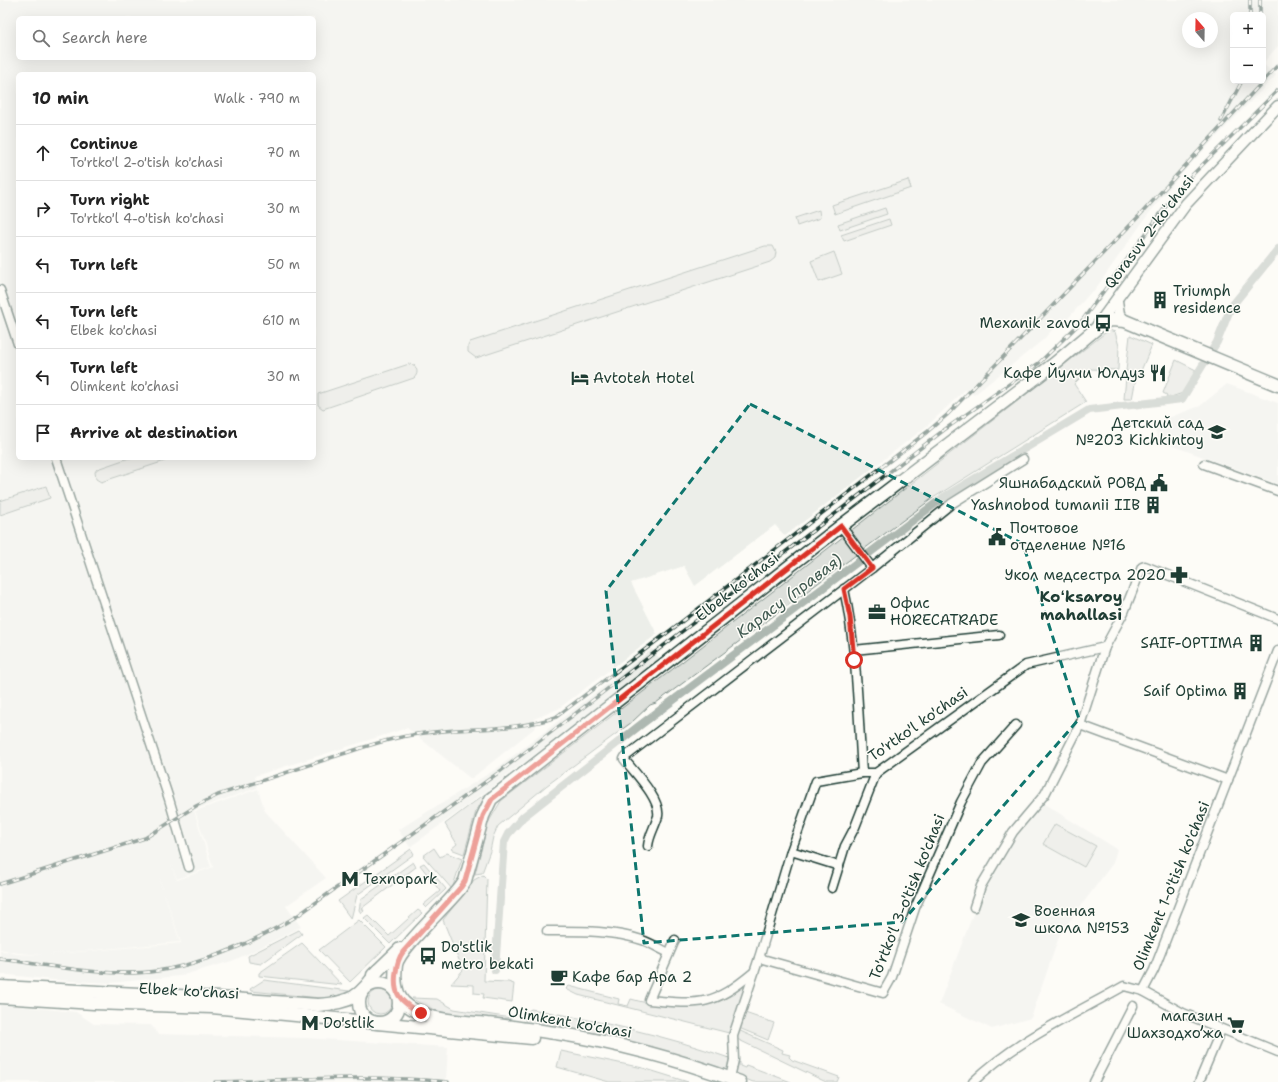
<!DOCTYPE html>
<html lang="en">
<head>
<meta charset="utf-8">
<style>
	:root { --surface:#fff; --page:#f6f6f6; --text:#222; --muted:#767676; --line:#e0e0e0 }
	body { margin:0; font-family:"Shantell Sans",sans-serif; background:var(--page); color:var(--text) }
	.controls { position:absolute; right:12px; top:12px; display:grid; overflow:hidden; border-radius:6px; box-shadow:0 4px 16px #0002 }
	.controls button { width:36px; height:36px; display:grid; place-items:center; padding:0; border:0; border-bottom:1px solid var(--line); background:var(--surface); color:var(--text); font:20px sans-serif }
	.compass { position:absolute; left:1182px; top:12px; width:36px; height:36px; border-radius:50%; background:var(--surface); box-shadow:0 4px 16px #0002; rotate:340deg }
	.stop { position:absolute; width:12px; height:12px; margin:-9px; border:3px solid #d93025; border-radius:50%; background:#fff }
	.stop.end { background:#d93025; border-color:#fff; box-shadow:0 1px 4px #0008 }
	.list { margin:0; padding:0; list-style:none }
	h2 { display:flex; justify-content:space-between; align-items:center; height:52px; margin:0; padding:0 16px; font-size:17px }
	h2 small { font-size:13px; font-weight:400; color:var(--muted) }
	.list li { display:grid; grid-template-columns:26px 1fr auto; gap:12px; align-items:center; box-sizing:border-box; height:56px; padding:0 16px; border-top:1px solid var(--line) }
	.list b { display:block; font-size:15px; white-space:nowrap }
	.list p { margin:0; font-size:13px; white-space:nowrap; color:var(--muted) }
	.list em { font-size:13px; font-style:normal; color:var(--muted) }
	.icon { flex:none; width:22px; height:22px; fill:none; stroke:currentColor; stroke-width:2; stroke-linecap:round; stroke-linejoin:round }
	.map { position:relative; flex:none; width:1278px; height:1082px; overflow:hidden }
	.search { position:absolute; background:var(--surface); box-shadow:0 4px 16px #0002; left:16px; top:16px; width:300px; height:44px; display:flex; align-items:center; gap:10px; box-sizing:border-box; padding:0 14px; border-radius:6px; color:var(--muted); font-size:15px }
	.panel { position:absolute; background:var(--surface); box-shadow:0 4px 16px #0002; left:16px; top:72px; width:300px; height:388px; border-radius:6px }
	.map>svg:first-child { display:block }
</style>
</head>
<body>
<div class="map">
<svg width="1278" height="1082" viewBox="0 0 1278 1082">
	<rect width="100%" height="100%" fill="#fdfcf7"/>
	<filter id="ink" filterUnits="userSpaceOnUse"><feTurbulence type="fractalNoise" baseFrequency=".025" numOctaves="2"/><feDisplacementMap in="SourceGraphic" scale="8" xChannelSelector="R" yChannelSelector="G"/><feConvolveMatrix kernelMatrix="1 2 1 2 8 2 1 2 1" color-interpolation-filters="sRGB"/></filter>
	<g filter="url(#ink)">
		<!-- built -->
		<g fill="#eceee9" fill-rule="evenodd">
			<path d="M 0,0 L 1278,0 L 1278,46 L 1263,63 L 1263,15 L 1233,15 L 1233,81 L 1263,81 L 1263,64 L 1276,75 L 1181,174 L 1147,216 L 1094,291 L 1091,292 L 1065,322 L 1061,320 L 1043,340 L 974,395 L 965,390 L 927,426 L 785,536 L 775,525 L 695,586 L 684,566 L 631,583 L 657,634 L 558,709 L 534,719 L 536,727 L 471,779 L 407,728 L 255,776 L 257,788 L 194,810 L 211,867 L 177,879 L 170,863 L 177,880 L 213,867 L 195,811 L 258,789 L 265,811 L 326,878 L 286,906 L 301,927 L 254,951 L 232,961 L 180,976 L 110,983 L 53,980 L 0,974 L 0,950 L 17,954 L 43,955 L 181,943 L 158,874 L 180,942 L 43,955 L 18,953 L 0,949 ZM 18,18 L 314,18 L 314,58 L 18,58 ZM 1188,18 L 1212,18 L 1212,42 L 1188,42 ZM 18,74 L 314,74 L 314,458 L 18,458 Z"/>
			<path d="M 1227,384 L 1278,403 L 1278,484 L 1159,441 L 1152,424 L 1200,406 Z"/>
			<path d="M 652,649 L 660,659 L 471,803 L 410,847 L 398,830 L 496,769 Z"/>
			<path d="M 1041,802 L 1117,849 L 1113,863 L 1060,934 L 1031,1018 L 992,1029 L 939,1004 L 984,885 L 1018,832 Z"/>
			<path d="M 0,1004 L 76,1012 L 94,1024 L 151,1025 L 158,1034 L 306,1038 L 448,1047 L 446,1082 L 0,1082 Z"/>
		</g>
		<!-- green -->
		<g fill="#dde0db" stroke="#7e8e88">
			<path d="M 908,180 L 911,188 L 835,214 L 832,205 Z"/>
			<path d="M 885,208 L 887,214 L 840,230 L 838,224 Z"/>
			<path d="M 819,210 L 820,218 L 797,226 L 795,218 Z"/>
			<path d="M 889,219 L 891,225 L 844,241 L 841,235 Z"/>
			<path d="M 765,246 L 773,246 L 776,252 L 775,258 L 770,262 L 476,358 L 468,352 L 468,346 L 470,342 Z"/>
			<path d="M 834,252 L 842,274 L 819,282 L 811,261 Z"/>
			<path d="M 1109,330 L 1115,332 L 1119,346 L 1118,370 L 1089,369 L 1074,384 L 1086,402 L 933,498 L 656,703 L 650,705 L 632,722 L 546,786 L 498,826 L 493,837 L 490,851 L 482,873 L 475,874 L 488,823 L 501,801 L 669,672 Z"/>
			<path d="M 1130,335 L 1152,345 L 1140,373 L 1126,371 Z"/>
			<path d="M 1176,360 L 1196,370 L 1183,393 L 1165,399 L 1167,395 L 1163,393 Z"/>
			<path d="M 409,364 L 414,365 C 418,370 418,374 414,378 L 323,409 L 318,405 L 318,394 Z"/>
			<path d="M 1126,377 L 1136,378 L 1132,399 L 1124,399 Z"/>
			<path d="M 129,458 L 174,458 L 101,482 L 96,479 L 95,472 L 97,469 Z"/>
			<path d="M 46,486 L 50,498 L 0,515 L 0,501 Z"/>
			<path d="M 489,791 L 476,811 L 464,854 L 451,849 L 457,844 L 445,824 Z"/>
			<path d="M 1055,824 L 1096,846 L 1084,867 L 1043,844 Z"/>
			<path d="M 434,848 L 440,857 L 447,853 L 462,859 L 452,889 L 423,856 Z"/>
			<path d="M 411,849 L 414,854 L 357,895 L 351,919 L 338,901 Z"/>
			<path d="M 413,862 L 416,867 L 362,908 L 364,911 L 361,913 L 359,910 L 361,899 Z"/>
			<path d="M 424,863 L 446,889 L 426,908 L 423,905 L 440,891 L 420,865 Z"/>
			<path d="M 483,875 L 487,879 L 484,981 L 508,982 L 514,984 L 512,1002 L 483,998 L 484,994 L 474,993 L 474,985 L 451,984 L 463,970 L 443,920 L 474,880 Z"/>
			<path d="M 418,910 L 422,913 L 390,944 L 364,918 L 368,915 L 389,936 Z"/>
			<path d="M 359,920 L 386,947 L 350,982 L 319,950 Z"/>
			<path d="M 299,930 L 302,934 L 261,964 L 249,962 L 248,956 Z"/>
			<path d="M 302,943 L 342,985 L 259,976 L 259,973 Z"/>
			<path d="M 264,980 L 349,991 L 330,999 L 251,991 L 250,989 Z"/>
			<path d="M 748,983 L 729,1033 L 578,995 L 566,989 L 569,986 L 619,999 L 618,1004 L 628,1006 L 631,999 C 673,1011 713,1010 748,983 Z"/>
			<circle cx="380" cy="1002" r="12"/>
			<path d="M 412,998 L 437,999 L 454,1009 L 511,1018 L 510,1021 C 480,1018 436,1017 412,998 Z"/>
			<path d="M 531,1009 C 598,1021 665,1035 729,1058 L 727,1073 L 525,1023 L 526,1013 Z"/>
			<path d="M 745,1013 L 774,1023 L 768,1040 L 739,1028 Z"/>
			<path d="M 738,1030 L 783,1050 L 782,1053 L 790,1055 L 789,1057 L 792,1060 L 839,1077 L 837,1082 L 826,1082 L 737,1039 Z"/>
			<path d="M 561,1051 L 643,1068 L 688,1082 L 609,1082 L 557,1067 Z"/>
			<path d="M 740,1062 L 740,1066 L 745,1068 L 746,1065 L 791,1082 L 753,1082 L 734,1074 L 738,1064 Z"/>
		</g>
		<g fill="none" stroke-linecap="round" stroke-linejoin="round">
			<!-- canal -->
			<path stroke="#aeb8b1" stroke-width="8" d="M 495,970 L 504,842 L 508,834 L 523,817 L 639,726 L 944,497 L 1089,410 L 1182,399 L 1217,342 L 1231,307 L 1278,249"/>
			<!-- minor casing -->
			<g stroke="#1f3d34" stroke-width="11">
				<g id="minor">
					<path d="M 0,290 L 18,344"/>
					<path d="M 56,458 L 169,799 L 189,867"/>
					<path d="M 1204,464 L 1278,491"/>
					<path d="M 841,526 L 872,568"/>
					<path d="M 844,589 C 857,649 858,712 862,773"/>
					<path d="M 854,650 L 999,635"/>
					<path d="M 1080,725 L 1228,780"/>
					<path d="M 648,846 C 649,835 655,827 658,816 C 661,799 634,772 624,759 L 625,757 L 872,568 L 951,504 L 1023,459"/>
					<path d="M 791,851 L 839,866"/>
					<path d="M 832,888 L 845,846 L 855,827 L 876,773"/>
					<path d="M 974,907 L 981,886 L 1013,832 L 1045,794 L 1080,725 L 1105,647 L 1124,612 L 1142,567 L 1145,566 L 1278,619"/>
					<path d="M 547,931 C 579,931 611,930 642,940 C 651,943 660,949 669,953"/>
					<path d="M 675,940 L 649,1000 C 701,1005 713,1006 754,972"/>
					<path d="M 759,958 L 883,993 L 892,977 L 915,908 L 961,802 L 982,763 L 1016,725"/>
					<path d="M 1143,991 L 1154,970 L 1278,651"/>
					<path d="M 730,1078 L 734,1060 L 733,1036 L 759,958 L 791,851 L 816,781 L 862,773 L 876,773 L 1026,665 L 1105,647"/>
					<path d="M 973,1082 C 1015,1041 1073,1015 1124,986 L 1143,991 L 1183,1013 L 1278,1052"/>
					<path d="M 1094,1082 L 1133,1006"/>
					<path d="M 1199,1082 L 1221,1030"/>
				</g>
			</g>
			<!-- tertiary casing -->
			<g stroke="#1f3d34" stroke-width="13">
				<g id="tertiary">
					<path d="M 1117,301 L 1119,314 L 1125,321"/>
					<path d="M 1097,326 L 1186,204 L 1278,106"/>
				</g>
			</g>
			<!-- secondary casing -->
			<g stroke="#1f3d34" stroke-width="15">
				<g id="secondary">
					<path d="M 373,975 L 400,949"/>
					<circle cx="379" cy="1003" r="20"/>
					<path d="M 0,987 L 218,998 L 318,1005 C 350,1003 361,997 378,970"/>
					<path d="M 0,997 L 94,1003 L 212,1007 L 532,1038"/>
					<path d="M 740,1082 C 680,1060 619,1043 556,1033 C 533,1030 510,1026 487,1024 C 461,1021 430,1022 408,1006 C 395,997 394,980 396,965 C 399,948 448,905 461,887 L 465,881 L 483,816 L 491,799 L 841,526 L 1054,364 L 1103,323 L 1111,320 L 1125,321 L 1278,385"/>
				</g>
			</g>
			<!-- minor -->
			<use href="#minor" stroke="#fdfcf7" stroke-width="8"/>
			<!-- tertiary -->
			<use href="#tertiary" stroke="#fdfcf7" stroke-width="10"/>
			<!-- secondary -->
			<use href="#secondary" stroke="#fdfcf7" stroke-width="12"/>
			<!-- rail casing -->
			<g stroke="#1f3d34" stroke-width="3.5">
				<g id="rail">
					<path d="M 1250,0 L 1250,15"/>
					<path d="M 1260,0 L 1260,15"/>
					<path d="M 1221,121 L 1242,81"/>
					<path d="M 0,884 L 145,838 L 196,806 L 218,795 C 257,782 295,770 333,757 C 359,749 385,739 412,735 C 459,726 510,733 556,717 L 667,633 L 927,432 L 947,415 L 1139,216 L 1278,65"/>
					<path d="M 0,959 C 48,965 109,978 157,971 C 207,963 254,942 297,916 L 498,773 L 944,430 L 1039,363 L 1081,322 L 1180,187 L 1278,90"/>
					<path d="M 215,1082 C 292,1080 371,1074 448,1082"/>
				</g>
			</g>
			<!-- rail -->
			<use href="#rail" stroke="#fdfcf7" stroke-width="2" stroke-dasharray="6" stroke-linecap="butt"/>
		</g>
	</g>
	<g fill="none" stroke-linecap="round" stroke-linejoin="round" filter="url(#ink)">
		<!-- route -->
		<path stroke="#d93025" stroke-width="5" d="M 421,1013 C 413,1009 404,1004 399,996 C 392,986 396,961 403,952 L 461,887 L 465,881 L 483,816 L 492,799 L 841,526 L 872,568 L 844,589 L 850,617 L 854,660"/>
	</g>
	<!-- marked area -->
	<path d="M0 0H1278V1082H0ZM 750,404 L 1023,544 L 1079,719 L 902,922 L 644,943 L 606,591 Z" fill="#fdfcf7" fill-opacity=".55" fill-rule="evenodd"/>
	<path fill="none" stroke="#0f766e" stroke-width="3" stroke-dasharray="8 5" stroke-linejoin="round" d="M 750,404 L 1023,544 L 1079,719 L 902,922 L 644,943 L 606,591 Z"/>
	<!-- icons -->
	<defs>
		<g id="building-bare" transform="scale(1.38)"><path d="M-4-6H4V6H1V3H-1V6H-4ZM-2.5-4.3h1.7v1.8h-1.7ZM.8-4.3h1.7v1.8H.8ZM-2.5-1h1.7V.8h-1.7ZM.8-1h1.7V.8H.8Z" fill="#1f3d34" stroke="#fdfcf7" stroke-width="2.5" paint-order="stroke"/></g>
		<g id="bus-bare" transform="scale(1.38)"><path d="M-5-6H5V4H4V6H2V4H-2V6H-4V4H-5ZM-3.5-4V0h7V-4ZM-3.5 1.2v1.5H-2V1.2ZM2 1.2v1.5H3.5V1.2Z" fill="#1f3d34" stroke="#fdfcf7" stroke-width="2.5" paint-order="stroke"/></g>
		<g id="restaurant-bare" transform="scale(1.38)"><path d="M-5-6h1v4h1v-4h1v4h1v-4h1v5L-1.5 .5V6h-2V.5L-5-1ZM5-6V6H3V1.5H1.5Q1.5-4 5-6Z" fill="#1f3d34" stroke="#fdfcf7" stroke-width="2.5" paint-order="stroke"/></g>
		<g id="hotel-bare" transform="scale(1.38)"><path d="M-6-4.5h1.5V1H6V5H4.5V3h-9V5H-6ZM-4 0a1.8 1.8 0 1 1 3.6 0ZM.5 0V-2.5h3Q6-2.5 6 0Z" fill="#1f3d34" stroke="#fdfcf7" stroke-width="2.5" paint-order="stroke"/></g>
		<g id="school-bare" transform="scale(1.38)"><path d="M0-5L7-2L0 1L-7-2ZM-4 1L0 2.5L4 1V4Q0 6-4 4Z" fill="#1f3d34" stroke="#fdfcf7" stroke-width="2.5" paint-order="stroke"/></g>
		<g id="civic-bare" transform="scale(1.38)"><path d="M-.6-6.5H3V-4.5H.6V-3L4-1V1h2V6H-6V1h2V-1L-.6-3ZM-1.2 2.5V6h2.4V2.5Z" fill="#1f3d34" stroke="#fdfcf7" stroke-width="2.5" paint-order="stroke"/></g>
		<g id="pharmacy-bare" transform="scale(1.38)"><path d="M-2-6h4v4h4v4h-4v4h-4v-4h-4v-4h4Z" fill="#1f3d34" stroke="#fdfcf7" stroke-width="2.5" paint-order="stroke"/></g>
		<g id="office-bare" transform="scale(1.38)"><path d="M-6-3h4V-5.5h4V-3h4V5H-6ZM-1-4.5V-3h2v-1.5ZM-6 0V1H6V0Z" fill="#1f3d34" stroke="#fdfcf7" stroke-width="2.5" paint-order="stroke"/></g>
		<g id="metro-bare" transform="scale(1.38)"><path d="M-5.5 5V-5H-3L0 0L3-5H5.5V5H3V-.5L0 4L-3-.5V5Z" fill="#1f3d34" stroke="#fdfcf7" stroke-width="2.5" paint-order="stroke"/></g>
		<g id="cafe-bare" transform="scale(1.38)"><path d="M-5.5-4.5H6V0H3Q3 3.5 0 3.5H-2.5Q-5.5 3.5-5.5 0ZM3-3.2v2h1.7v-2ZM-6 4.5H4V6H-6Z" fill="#1f3d34" stroke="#fdfcf7" stroke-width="2.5" paint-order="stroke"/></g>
		<g id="supermarket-bare" transform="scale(1.38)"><path d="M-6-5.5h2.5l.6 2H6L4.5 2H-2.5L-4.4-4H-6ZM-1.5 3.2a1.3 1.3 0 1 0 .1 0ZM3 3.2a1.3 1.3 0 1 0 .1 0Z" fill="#1f3d34" stroke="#fdfcf7" stroke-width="2.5" paint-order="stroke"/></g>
	</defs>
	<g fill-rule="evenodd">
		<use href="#building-bare" x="1160" y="300"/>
		<use href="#bus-bare" x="1103" y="323"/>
		<use href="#restaurant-bare" x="1158" y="373"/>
		<use href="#hotel-bare" x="580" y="378"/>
		<use href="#school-bare" x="1217" y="432"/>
		<use href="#civic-bare" x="1159" y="483"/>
		<use href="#building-bare" x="1153" y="505"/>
		<use href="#civic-bare" x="997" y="537"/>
		<use href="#pharmacy-bare" x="1179" y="575"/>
		<use href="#office-bare" x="877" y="612"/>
		<use href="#building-bare" x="1256" y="643"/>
		<use href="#building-bare" x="1240" y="691"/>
		<use href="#metro-bare" x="350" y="879"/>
		<use href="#school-bare" x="1021" y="920"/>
		<use href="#bus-bare" x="428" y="956"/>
		<use href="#cafe-bare" x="559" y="977"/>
		<use href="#metro-bare" x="310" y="1023"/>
		<use href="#supermarket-bare" x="1236" y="1025"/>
	</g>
	<g text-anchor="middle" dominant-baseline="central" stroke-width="3" stroke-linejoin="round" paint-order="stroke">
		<!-- street labels -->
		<g font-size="15" fill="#1f3d34" stroke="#fdfcf7">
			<text transform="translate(1149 232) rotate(-53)">Qorasuv 2-koʻchasi</text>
			<text transform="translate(737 587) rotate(-38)">Elbek ko'chasi</text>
			<text transform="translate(918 724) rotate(-35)">To'rtko'l ko'chasi</text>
			<text transform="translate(1171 886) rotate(-68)">Olimkent 1-o'tish ko'chasi</text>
			<text transform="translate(907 897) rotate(-68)">To'rtko'l 3-o'tish ko'chasi</text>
			<text transform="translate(189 991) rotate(3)">Elbek ko'chasi</text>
			<text transform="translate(570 1022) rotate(10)">Olimkent ko'chasi</text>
		</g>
		<!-- poi labels -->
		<g font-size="15" fill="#1f3d34" stroke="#fdfcf7" text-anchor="start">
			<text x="1173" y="291">Triumph<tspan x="1173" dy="17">residence</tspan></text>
			<text x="1090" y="323" text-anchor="end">Mexanik zavod</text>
			<text x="1145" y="373" text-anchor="end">Кафе Йулчи Юлдуз</text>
			<text x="593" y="378">Avtoteh Hotel</text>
			<text x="1204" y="423" text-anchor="end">Детский сад<tspan x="1204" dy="17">№203 Kichkintoy</tspan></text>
			<text x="1146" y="483" text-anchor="end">Яшнабадский РОВД</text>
			<text x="1140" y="505" text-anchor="end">Yashnobod tumanii IIB</text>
			<text x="1010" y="528">Почтовое<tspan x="1010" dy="17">отделение №16</tspan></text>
			<text x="1166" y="575" text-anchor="end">Укол медсестра 2020</text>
			<text x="890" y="603">Офис<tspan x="890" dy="17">HORECATRADE</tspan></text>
			<text x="1243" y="643" text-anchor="end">SAIF-OPTIMA</text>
			<text x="1227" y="691" text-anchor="end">Saif Optima</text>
			<text x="363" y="879">Texnopark</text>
			<text x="1034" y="911">Военная<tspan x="1034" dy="17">школа №153</tspan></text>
			<text x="441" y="947">Do'stlik<tspan x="441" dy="17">metro bekati</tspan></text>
			<text x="572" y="977">Кафе бар Ара 2</text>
			<text x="1223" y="1016" text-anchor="end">магазин<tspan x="1223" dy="17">Шахзодхо’жа</tspan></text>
			<text x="323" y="1023">Do'stlik</text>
		</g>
		<!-- water labels -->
		<g font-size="16" font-style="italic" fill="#435c53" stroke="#fdfcf7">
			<text transform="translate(789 596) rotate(-37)">Карасу (правая)</text>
		</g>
		<!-- neighbourhood labels -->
		<g font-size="16" font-weight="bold" fill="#1f3d34" stroke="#fdfcf7">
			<text x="1081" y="596">Koʻksaroy<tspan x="1081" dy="18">mahallasi</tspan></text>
		</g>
	</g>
</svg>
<div class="controls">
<button>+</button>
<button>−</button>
</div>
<svg class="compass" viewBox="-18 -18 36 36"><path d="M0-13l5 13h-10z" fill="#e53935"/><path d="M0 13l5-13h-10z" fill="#767676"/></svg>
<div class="stop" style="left:854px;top:660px"></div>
<div class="stop end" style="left:421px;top:1013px"></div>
<div class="search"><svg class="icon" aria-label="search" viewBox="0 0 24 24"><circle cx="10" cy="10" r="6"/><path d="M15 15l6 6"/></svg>Search here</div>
<section class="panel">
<h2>10 min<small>Walk · 790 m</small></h2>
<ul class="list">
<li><svg class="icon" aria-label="ahead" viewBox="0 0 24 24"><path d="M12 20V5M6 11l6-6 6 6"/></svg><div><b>Continue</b><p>To'rtko'l 2-o'tish ko'chasi</p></div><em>70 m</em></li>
<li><svg class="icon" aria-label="right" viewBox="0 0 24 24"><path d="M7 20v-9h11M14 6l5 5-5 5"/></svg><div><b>Turn right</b><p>To'rtko'l 4-o'tish ko'chasi</p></div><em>30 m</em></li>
<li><svg class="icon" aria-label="left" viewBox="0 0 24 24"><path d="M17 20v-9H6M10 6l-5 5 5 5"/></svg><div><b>Turn left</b></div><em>50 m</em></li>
<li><svg class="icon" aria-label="left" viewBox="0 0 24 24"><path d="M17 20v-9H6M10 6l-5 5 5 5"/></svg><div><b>Turn left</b><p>Elbek ko'chasi</p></div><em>610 m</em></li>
<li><svg class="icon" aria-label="left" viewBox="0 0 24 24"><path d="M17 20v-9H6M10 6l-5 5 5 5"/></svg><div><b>Turn left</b><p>Olimkent ko'chasi</p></div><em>30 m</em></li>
<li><svg class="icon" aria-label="arrive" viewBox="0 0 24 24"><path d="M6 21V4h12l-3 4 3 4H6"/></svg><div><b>Arrive at destination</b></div></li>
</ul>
</section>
</div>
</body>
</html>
